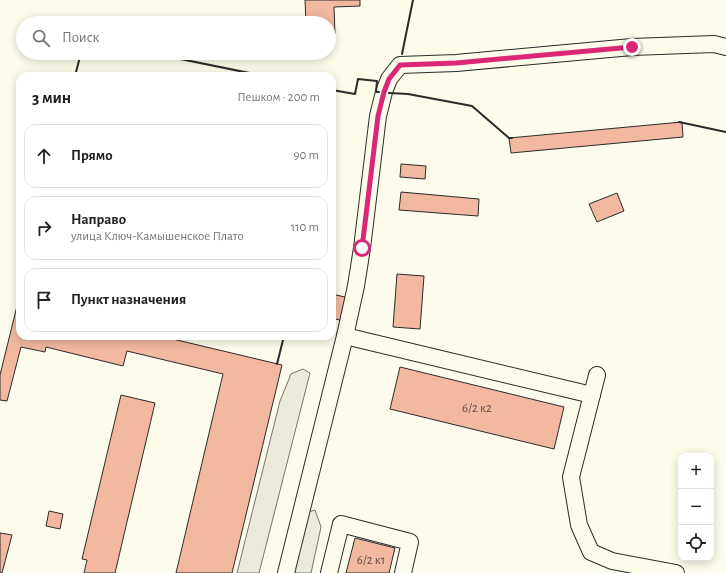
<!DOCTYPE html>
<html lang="ru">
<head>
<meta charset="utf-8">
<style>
	:root { --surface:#fff; --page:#f2f2f2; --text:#222; --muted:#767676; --line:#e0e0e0 }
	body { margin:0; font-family:"Alegreya Sans",sans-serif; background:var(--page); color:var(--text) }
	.controls { position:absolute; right:12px; bottom:12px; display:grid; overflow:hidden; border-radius:8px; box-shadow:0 2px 10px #0003 }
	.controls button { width:36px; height:36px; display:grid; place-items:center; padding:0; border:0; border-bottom:1px solid var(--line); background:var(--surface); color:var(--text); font:20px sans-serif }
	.stop { position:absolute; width:12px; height:12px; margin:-9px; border:3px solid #db2777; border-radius:50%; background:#fff }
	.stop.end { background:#db2777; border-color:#fff; box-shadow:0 1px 4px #0008 }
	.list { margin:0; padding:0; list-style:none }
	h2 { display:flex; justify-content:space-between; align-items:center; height:52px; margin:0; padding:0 16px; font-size:17px }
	h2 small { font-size:13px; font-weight:400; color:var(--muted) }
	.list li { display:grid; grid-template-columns:26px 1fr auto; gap:12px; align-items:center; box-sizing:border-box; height:64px; margin:0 8px 8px; padding:0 8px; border:1px solid var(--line); border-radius:12px }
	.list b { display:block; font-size:15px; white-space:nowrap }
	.list p { margin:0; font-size:13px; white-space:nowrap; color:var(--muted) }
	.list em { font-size:13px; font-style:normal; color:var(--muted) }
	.icon { flex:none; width:22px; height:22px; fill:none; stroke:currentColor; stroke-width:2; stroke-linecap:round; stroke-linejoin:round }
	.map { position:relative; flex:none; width:726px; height:573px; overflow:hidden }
	.search { position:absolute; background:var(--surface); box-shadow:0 2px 10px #0003; left:16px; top:16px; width:320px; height:44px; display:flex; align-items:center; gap:10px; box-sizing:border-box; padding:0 14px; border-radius:22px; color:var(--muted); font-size:15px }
	.panel { position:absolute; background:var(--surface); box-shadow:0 2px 10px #0003; left:16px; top:72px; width:320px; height:268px; border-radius:12px }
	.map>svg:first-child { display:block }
</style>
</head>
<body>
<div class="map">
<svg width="726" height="573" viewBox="0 0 726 573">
	<rect width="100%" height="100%" fill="#fdfbea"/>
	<!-- green -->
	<g fill="#ecebdb" stroke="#74746e">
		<path d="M 303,369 L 310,373 L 259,573 L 237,573 L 280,401 L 291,374 Z"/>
		<path d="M 315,510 L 321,527 L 311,573 L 292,573 L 308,512 Z"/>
	</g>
	<!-- building -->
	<g fill="#f2b8a0" stroke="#2b2b2b">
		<path d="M 305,0 L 360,0 L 360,6 L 334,7 L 335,34 L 329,35 L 329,23 L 306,23 Z"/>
		<path d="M 682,122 L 683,137 L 511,153 L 509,138 Z"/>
		<path d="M 401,164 L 426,166 L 425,179 L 400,177 Z"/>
		<path d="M 401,192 L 479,199 L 478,216 L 399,210 Z"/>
		<path d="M 617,193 L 624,211 L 597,222 L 589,204 Z"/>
		<path d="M 397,274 L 424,276 L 420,329 L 393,327 Z"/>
		<path d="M 332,294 L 349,298 L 343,321 L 332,318 Z"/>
		<path d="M 18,302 L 20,303 L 20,336 L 160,336 L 282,365 L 232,573 L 176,573 L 223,374 L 127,351 L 123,366 L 46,347 L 45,352 L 21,347 L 7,401 L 0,400 L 0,375 Z"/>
		<path d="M 400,367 L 564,407 L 554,449 L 390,409 Z"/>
		<path d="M 121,395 L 155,403 L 115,573 L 84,573 L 87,560 L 82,559 Z"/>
		<path d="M 49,511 L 63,514 L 60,529 L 46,526 Z"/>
		<path d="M 0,533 L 12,535 L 2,573 L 0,573 Z"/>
		<path d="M 355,538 L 395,548 L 389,573 L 346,573 Z"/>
	</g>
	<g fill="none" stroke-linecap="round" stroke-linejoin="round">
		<!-- minor casing -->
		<g stroke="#2b2b2b" stroke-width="18">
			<g id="minor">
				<path d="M 345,336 L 592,395"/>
				<path d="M 597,375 L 571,477 L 579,525 L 591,552 L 612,561 L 676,573"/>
				<path d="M 286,573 L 345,336 L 356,286 L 362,248 L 378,116 L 384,92 L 389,79 L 400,65 L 456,63 L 632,47 L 714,44 L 726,47"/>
				<path d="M 329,573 L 341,524 L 410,542 L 403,573"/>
			</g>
		</g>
		<!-- minor -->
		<use href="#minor" stroke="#fdfbea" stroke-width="16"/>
		<!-- wall -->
		<g stroke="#2b2b2b" stroke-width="2">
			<path d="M 151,53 L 264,76"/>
			<path d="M 402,54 L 413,0"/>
			<path d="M 75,76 L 81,53"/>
			<path d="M 332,90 L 355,94 L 358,79 L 377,81 L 376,92 L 379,92"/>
			<path d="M 389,93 L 408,94 L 472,106 L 509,138 L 512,138"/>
			<path d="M 679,122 L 726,132"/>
			<path d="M 18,302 L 20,293"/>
			<path d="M 277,364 L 284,336"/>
		</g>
	</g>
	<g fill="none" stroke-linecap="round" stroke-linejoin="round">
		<!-- route -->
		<path stroke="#db2777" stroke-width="5" d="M 362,248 L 378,116 L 384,92 L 389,79 L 400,65 L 456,63 L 632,47"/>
	</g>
	<g text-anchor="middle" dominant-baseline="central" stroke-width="3" stroke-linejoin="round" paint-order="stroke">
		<!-- number labels -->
		<g font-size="13" fill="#5d4e48">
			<text x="477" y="408">6/2 к2</text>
			<text x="371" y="560">6/2 к1</text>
		</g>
	</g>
</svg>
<div class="controls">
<button>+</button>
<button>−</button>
<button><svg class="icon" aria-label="locate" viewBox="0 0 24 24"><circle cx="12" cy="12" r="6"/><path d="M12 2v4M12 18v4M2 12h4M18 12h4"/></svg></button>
</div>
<div class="stop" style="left:362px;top:248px"></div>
<div class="stop end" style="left:632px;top:47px"></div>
<div class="search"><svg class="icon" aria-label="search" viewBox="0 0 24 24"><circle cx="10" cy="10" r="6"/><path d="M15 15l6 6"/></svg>Поиск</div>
<section class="panel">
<h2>3 мин<small>Пешком · 200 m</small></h2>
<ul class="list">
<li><svg class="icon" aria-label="ahead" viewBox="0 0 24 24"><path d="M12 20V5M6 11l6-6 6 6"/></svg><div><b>Прямо</b></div><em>90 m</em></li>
<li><svg class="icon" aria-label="right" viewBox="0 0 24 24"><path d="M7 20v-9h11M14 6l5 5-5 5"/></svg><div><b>Направо</b><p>улица Ключ-Камышенское Плато</p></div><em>110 m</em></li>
<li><svg class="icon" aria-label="arrive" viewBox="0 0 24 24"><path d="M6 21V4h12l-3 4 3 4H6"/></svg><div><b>Пункт назначения</b></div></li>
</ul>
</section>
</div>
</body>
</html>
